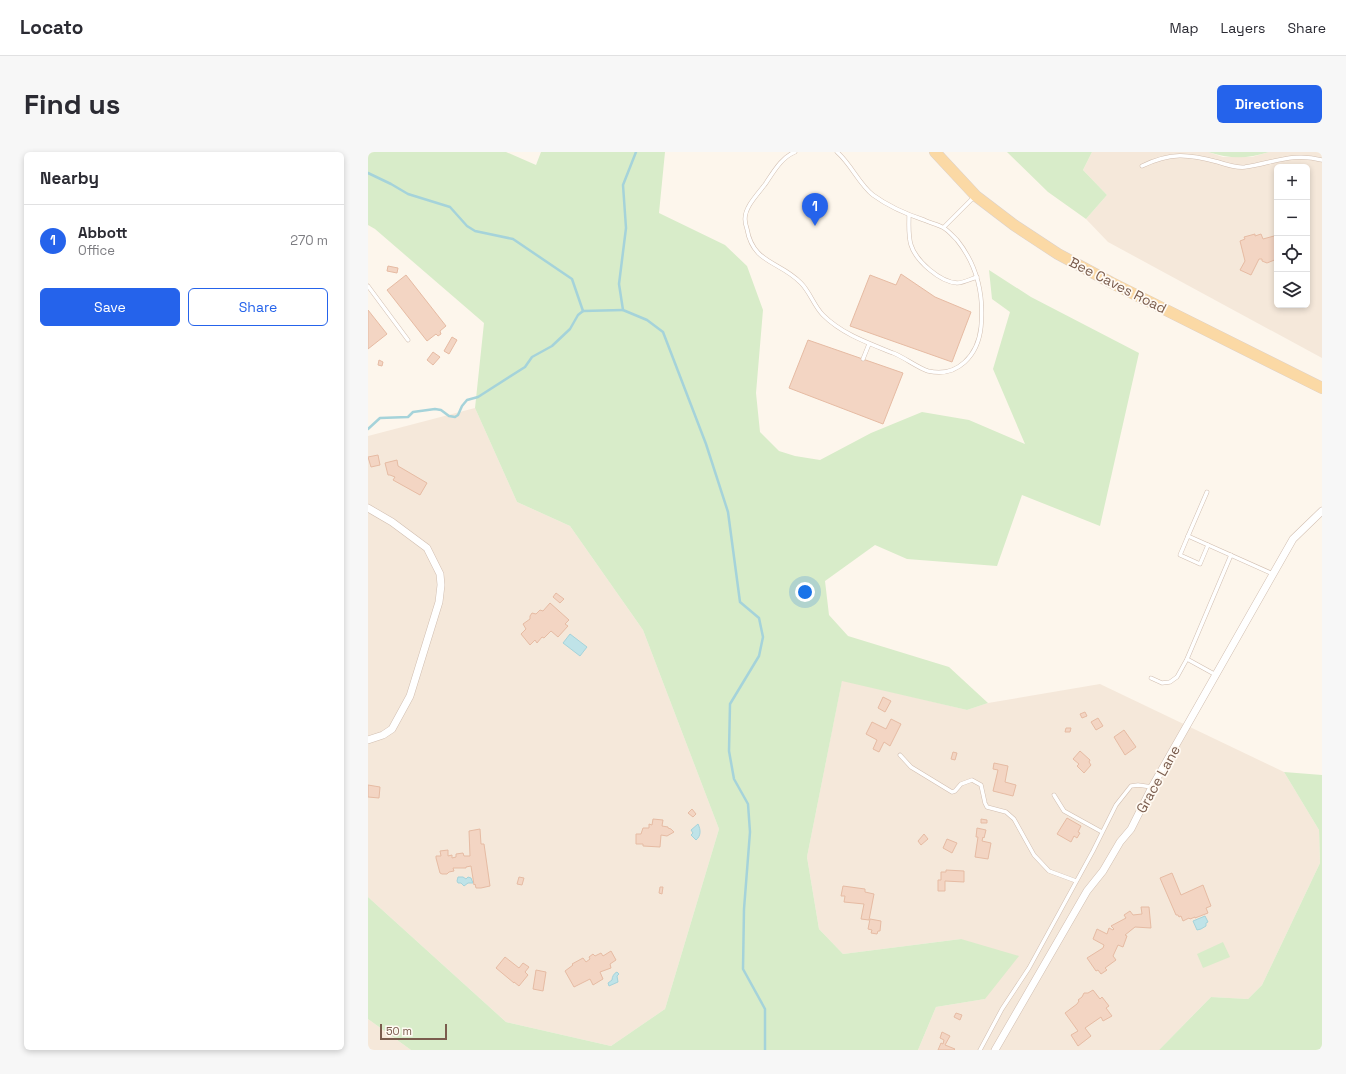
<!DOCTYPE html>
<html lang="en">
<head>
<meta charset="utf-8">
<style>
	:root { --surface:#fff; --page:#f7f7f7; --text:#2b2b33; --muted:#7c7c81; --line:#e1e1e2; --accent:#2563eb }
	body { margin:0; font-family:"Space Grotesk",sans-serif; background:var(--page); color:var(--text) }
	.controls { position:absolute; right:12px; top:12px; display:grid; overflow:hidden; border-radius:6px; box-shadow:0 2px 6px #0003 }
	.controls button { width:36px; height:36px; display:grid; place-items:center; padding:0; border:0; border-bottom:1px solid var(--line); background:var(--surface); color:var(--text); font:20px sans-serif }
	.scale { position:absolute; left:12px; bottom:10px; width:67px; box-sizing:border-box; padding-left:4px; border:2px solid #7a5c4d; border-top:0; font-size:11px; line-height:14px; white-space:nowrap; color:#7a5c4d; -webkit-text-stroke:3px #fffaf3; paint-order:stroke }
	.you { position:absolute; left:437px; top:440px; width:14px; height:14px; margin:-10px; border:3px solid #fff; border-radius:50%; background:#1a73e8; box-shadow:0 0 0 6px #1a73e833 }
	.badge { display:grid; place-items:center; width:26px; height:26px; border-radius:50%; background:var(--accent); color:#fff; font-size:13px; font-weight:700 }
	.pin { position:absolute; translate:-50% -33px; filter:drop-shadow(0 1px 2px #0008) }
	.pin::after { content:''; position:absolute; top:21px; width:14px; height:12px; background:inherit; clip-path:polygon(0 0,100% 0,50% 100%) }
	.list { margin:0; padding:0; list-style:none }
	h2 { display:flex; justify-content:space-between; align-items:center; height:52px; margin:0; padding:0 16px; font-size:17px }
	h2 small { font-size:13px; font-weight:400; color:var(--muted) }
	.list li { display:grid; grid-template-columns:26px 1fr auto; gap:12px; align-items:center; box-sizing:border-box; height:72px; padding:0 16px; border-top:1px solid var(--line) }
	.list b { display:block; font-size:15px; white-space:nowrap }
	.list p { margin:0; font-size:13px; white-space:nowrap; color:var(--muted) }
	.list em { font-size:13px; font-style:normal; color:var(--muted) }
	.actions { display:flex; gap:8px; padding:12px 16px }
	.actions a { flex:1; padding:9px 0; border:1px solid var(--accent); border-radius:6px; text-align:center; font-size:14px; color:var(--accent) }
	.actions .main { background:var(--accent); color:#fff }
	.icon { flex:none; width:22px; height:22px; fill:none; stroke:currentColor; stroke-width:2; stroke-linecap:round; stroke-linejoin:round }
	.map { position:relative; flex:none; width:954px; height:898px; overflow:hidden; border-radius:6px }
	header { display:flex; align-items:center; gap:24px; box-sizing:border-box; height:56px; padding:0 20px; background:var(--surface); border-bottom:1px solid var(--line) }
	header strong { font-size:19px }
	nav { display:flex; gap:22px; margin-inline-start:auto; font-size:14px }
	.intro { display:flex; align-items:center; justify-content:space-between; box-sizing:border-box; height:96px; padding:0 24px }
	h1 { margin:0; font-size:28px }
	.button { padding:10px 18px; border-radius:6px; background:var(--accent); color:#fff; font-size:14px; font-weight:700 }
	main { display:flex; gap:24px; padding:0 24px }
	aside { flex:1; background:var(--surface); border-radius:6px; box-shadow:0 2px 6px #0003 }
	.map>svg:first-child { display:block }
</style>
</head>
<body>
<header>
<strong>Locato</strong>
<nav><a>Map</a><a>Layers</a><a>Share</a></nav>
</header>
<div class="intro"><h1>Find us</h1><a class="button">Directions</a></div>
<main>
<aside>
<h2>Nearby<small></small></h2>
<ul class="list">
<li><span class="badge">1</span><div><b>Abbott</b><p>Office</p></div><em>270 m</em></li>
</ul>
<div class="actions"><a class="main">Save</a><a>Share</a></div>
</aside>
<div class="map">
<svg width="954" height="898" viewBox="0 0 954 898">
	<rect width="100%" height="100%" fill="#fdf6ec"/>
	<!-- residential -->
	<g fill="#f5e8da" fill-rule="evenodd">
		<path d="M 724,0 L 840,0 L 855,5 L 884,5 L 901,0 L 954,0 L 954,206 L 740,90 L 718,67 L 739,43 L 715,18 ZM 909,15 L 939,15 L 939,153 L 909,153 Z"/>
		<path d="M 107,256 L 149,350 L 202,374 L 275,478 L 351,677 L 297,857 L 243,894 L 138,870 L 0,745 L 0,284 Z"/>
		<path d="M 474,528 L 599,558 L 620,551 L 732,532 L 916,620 L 951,678 L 952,711 L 894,833 L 880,847 L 843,845 L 791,898 L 550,898 L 568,855 L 617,847 L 593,787 L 475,802 L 451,777 L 439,705 Z"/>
		<path d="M 0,867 L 43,898 L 0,898 Z"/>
	</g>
	<!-- green -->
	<g fill="#d8ecc9">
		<path d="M 0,0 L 138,0 L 168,13 L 173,0 L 297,0 L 291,61 L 357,93 L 379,114 L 395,158 L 388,241 L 392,280 L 411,299 L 427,304 L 452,308 L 503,281 L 554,260 L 601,268 L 657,292 L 625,217 L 642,160 L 624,147 L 621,118 L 663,145 L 771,201 L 732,374 L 654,343 L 629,414 L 539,407 L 507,393 L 457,429 L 461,463 L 480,484 L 581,515 L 620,551 L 599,558 L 474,529 L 439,705 L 451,777 L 475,802 L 593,787 L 651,804 L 617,847 L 568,855 L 550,898 L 43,898 L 0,867 L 0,745 L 138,870 L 243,894 L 297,857 L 351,677 L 275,478 L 202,374 L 149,350 L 107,256 L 116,171 L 7,77 L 0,73 Z"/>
		<path d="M 639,0 L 724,0 L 715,18 L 739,43 L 718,67 L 680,40 Z"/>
		<path d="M 840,0 L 901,0 C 879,7 862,7 840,0 Z"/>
		<path d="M 916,620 L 954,623 L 954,898 L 791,898 L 843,845 L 880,847 L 894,833 L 952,711 L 951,678 Z"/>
		<path d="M 855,790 L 862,805 L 835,816 L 829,802 Z"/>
	</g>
	<!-- water -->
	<g fill="#bfe3e8" stroke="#a5d3da">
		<path d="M 202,482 L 219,495 L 212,504 L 195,491 Z"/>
		<path d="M 330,672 C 333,678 333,684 328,688 L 323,683 L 325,681 L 323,678 Z"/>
		<path d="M 90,725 L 95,725 L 98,727 L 100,725 L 103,726 L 105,731 L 100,731 L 96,734 L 93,731 L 90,731 L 89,729 Z"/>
		<path d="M 837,764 L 840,770 L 838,771 L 838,774 L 833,777 L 829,778 L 825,769 Z"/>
		<path d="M 249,820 L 251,822 L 249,824 L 250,830 L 241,834 L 240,831 L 244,828 C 244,825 246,821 249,820 Z"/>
	</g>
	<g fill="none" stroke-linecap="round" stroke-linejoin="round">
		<!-- stream -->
		<g stroke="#a5d3da" stroke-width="2.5">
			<path d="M 268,0 L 255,33 L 258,76 L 251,132 L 255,158 L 279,168 L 295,180 L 338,292 L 360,360 L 372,450 L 391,466 L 395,485 L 391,504 L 362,552 L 361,599 L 366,627 L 380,652 L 382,680 L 376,757 L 375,817 L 397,857 L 397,898"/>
			<path d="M 0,21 L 23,32 L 40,42 L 82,55 L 99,74 L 107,79 L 145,87 L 204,127 L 215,159"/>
			<path d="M 0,277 L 12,266 L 40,265 L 45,260 L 67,257 L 73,258 L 81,264 L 87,265 L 90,263 L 94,254 L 99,248 L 110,245 L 157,215 L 164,205 L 184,194 L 202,177 L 210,163 L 215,159 L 255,158"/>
		</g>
	</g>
	<!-- building -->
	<g fill="#f3d5c3" stroke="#e6bba3">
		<path d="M 887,82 L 887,84 L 893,82 L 895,87 L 906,84 L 909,82 L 909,107 L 899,111 L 894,109 L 894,107 L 891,107 L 883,123 L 872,118 L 877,109 L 872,89 L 877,87 L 876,85 Z"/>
		<path d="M 20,114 L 30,116 L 29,121 L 19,119 Z"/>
		<path d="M 533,122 L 567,145 L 603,160 L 584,210 L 482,174 L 502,123 L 528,133 Z"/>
		<path d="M 38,123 L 78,174 L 72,179 L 73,182 L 70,184 L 68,182 L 59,189 L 19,138 Z"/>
		<path d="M 0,158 L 19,182 L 0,197 Z"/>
		<path d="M 84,185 L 89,188 L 81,202 L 76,199 Z"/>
		<path d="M 440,188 L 535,221 L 515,272 L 421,236 Z"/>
		<path d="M 65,200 L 72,205 L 65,213 L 59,208 Z"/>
		<path d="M 11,208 L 15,210 L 14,214 L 10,213 Z"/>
		<path d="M 10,303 L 12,313 L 3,315 L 0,305 Z"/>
		<path d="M 29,308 L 30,314 L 59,331 L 52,343 L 25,328 L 27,325 L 22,323 L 20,323 L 17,311 Z"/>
		<path d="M 188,441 L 196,447 L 192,451 L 185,445 Z"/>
		<path d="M 182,451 L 201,468 L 197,472 L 200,474 L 190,485 L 183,479 L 176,486 L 174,485 L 169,491 L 167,488 L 162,493 L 153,482 L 158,477 L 155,472 L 162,467 L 162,464 L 164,461 L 168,462 L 172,458 L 175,459 Z"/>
		<path d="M 515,545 L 523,549 L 517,560 L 510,556 Z"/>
		<path d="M 717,560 L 719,564 L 714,566 L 712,562 Z"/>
		<path d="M 730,566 L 735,574 L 728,578 L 723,570 Z"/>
		<path d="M 523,567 L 533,572 L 522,594 L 516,590 L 511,600 L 505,597 L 509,588 L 498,582 L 504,570 L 518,577 Z"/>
		<path d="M 698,576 L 703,576 L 702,580 L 697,580 Z"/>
		<path d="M 756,578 L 768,595 L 757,603 L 746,585 Z"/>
		<path d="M 712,599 L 722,608 L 721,610 L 723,613 L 716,621 L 709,614 L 711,612 L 705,607 Z"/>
		<path d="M 585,600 L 589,601 L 587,608 L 583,607 Z"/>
		<path d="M 626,611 L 640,614 L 637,630 L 648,633 L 645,644 L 625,639 L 630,618 L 625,617 Z"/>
		<path d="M 0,633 L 12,635 L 11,646 L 0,645 Z"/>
		<path d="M 324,657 L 328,662 L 325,665 L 320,661 Z"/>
		<path d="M 699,666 L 713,674 L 710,680 L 712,681 L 709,686 L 706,684 L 703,690 L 689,682 Z"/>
		<path d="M 285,667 L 295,668 L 294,674 L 300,675 L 300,676 L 303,677 L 306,680 L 299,684 L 293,683 L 292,695 L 275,694 L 275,692 L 268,692 L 268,682 L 273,682 L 275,676 L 281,676 L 281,672 L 284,673 Z"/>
		<path d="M 613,667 L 619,668 L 619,671 L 613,671 Z"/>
		<path d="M 609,676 L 618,678 L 616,686 L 615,685 L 614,689 L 623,691 L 620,707 L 607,705 L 610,685 L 608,685 Z"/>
		<path d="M 112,677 L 113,692 L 116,692 L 122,734 L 113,736 L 108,736 L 107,732 L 106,733 L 103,714 L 98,715 L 98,716 L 85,716 L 86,719 L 81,720 L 79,722 L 74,722 L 72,721 L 68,706 L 68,704 L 73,704 L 72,699 L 80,698 L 80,704 L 84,703 L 84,706 L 88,705 L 88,702 L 95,701 L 96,704 L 102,704 L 101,679 Z"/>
		<path d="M 556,682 L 560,687 L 553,693 L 550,689 Z"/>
		<path d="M 579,687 L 589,691 L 584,701 L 575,696 Z"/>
		<path d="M 578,718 L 596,719 L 596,730 L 577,729 L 577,739 L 570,739 L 570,728 L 573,728 L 573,720 L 578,720 Z"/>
		<path d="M 804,721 L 813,743 L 835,733 L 843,754 L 838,756 L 840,761 L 827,766 L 827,765 L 822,767 L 821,766 L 815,769 L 813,764 L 811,765 L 810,763 L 808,763 L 792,726 Z"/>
		<path d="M 151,725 L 156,726 L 154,733 L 149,732 Z"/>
		<path d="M 475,734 L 497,737 L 497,740 L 506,742 L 501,768 L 493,767 L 496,752 L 476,750 L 477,744 L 473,744 Z"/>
		<path d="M 292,735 L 295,735 L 294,742 L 291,741 Z"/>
		<path d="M 773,755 L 781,755 L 783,776 L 767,775 L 757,783 L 759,784 L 755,795 L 750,793 L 745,804 L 748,808 L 737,816 L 739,818 L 733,822 L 730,818 L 728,819 L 719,806 L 735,796 L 736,793 L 725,787 L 729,777 L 739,782 L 741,776 L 745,778 L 746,777 L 743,774 L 758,766 L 756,763 L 762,759 L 765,763 L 774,762 Z"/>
		<path d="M 502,767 L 513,769 L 512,779 L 510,779 L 509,782 L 503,781 L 504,778 L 500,777 Z"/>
		<path d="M 243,799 L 248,808 L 242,812 L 243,816 L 232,820 L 235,827 L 225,833 L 222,827 L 206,835 L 197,819 L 205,813 L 204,812 L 215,806 L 218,810 L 222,807 L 221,805 L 225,802 L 227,804 L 233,801 L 235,804 Z"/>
		<path d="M 137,805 L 151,816 L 155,811 L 161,815 L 157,820 L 160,823 L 151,834 L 146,830 L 146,831 L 128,816 Z"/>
		<path d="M 168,818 L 178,820 L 175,839 L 165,837 Z"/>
		<path d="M 725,838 L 732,847 L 734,845 L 741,854 L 738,856 L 744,864 L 735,869 L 733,865 L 717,876 L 723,884 L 710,894 L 703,883 L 710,879 L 697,861 L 709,852 L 711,849 L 710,848 L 714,845 L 716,841 L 720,841 Z"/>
		<path d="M 588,861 L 594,863 L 592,868 L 586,865 Z"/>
		<path d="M 574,880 L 582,884 L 577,893 L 587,897 L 586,898 L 570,898 L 573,891 L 575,892 L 576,888 L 572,886 Z"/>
	</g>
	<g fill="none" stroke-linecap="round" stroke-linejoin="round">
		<!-- lane casing -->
		<g stroke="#d1beb0" stroke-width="4.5">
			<g id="lane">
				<path d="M 427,0 C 414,5 406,19 398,31 C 391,41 377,54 377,67 C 377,70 378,74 379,77 C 385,112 412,109 433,131 C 442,140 446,154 455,163 C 474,182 500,191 525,201 C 536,205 550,216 560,219 C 590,226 610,203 613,175 C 616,144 609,113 589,88 C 585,84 579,77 574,75 C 569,72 562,71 556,68 C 538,62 520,54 505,43 C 491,32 483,12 469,0"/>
				<path d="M 774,14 C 803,0 820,2 850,10 C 859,13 868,16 877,15 C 905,11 925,0 954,8"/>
				<path d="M 541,63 C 541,73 540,83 543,93 C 548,109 572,130 589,131 C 595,131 603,127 609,125"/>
				<path d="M 576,75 L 607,44"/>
				<path d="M 0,134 L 40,188"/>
				<path d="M 495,207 L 501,192"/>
				<path d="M 839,340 L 820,384 L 905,422"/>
				<path d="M 820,384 L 812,403 L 832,412 L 840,393"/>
				<path d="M 819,507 L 848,523"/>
				<path d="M 783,526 L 794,531 L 802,530 L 809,525 L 819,507 L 863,403"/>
				<path d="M 532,603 L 543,615 L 584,640 L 587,639 L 593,632 L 604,628 L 613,633 L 617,651 L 619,655 L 638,660 L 646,667 L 666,703 L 681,719 L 708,729"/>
				<path d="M 686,643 L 696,659 L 734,680"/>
				<path d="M 612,898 L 634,857 L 661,816 L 725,699 L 748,653 L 763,634 L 770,633 L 784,635"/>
			</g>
		</g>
		<!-- street casing -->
		<g stroke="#d1beb0" stroke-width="8">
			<g id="street">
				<path d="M 0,356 L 24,370 L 59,396 L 72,422 L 73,433 L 71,450 L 42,544 L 24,577 L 15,583 L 0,588"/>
				<path d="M 627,898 L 719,739 L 735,719 L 752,690 L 763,677 L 784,635 L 925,387 L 954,359"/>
			</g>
		</g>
		<!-- primary casing -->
		<g stroke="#dad1cd" stroke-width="12">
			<path id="primary" d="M 567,0 L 608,44 L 646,73 L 690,102 L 744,131 L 954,236"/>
		</g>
		<!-- lane -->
		<use href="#lane" stroke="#fff" stroke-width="3.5"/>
		<!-- street -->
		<use href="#street" stroke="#fff" stroke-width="7"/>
		<!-- primary -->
		<use href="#primary" stroke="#fbd9a5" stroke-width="11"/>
	</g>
	<g text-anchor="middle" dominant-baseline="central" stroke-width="3.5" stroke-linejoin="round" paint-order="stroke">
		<!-- street labels -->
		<g font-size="14" fill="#7a5c4d" stroke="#fffaf3">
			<text transform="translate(750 133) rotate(27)">Bee Caves Road</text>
			<text transform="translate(790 627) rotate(-61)">Grace Lane</text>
		</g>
	</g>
</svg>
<div class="controls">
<button>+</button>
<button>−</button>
<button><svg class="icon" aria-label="locate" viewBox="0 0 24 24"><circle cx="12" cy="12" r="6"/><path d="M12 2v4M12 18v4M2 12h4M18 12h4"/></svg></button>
<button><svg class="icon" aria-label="layers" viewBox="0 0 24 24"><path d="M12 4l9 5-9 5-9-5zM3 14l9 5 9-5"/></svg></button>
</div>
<div class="scale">50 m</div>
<div class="you"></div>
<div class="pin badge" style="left:447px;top:74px">1</div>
</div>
</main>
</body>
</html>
